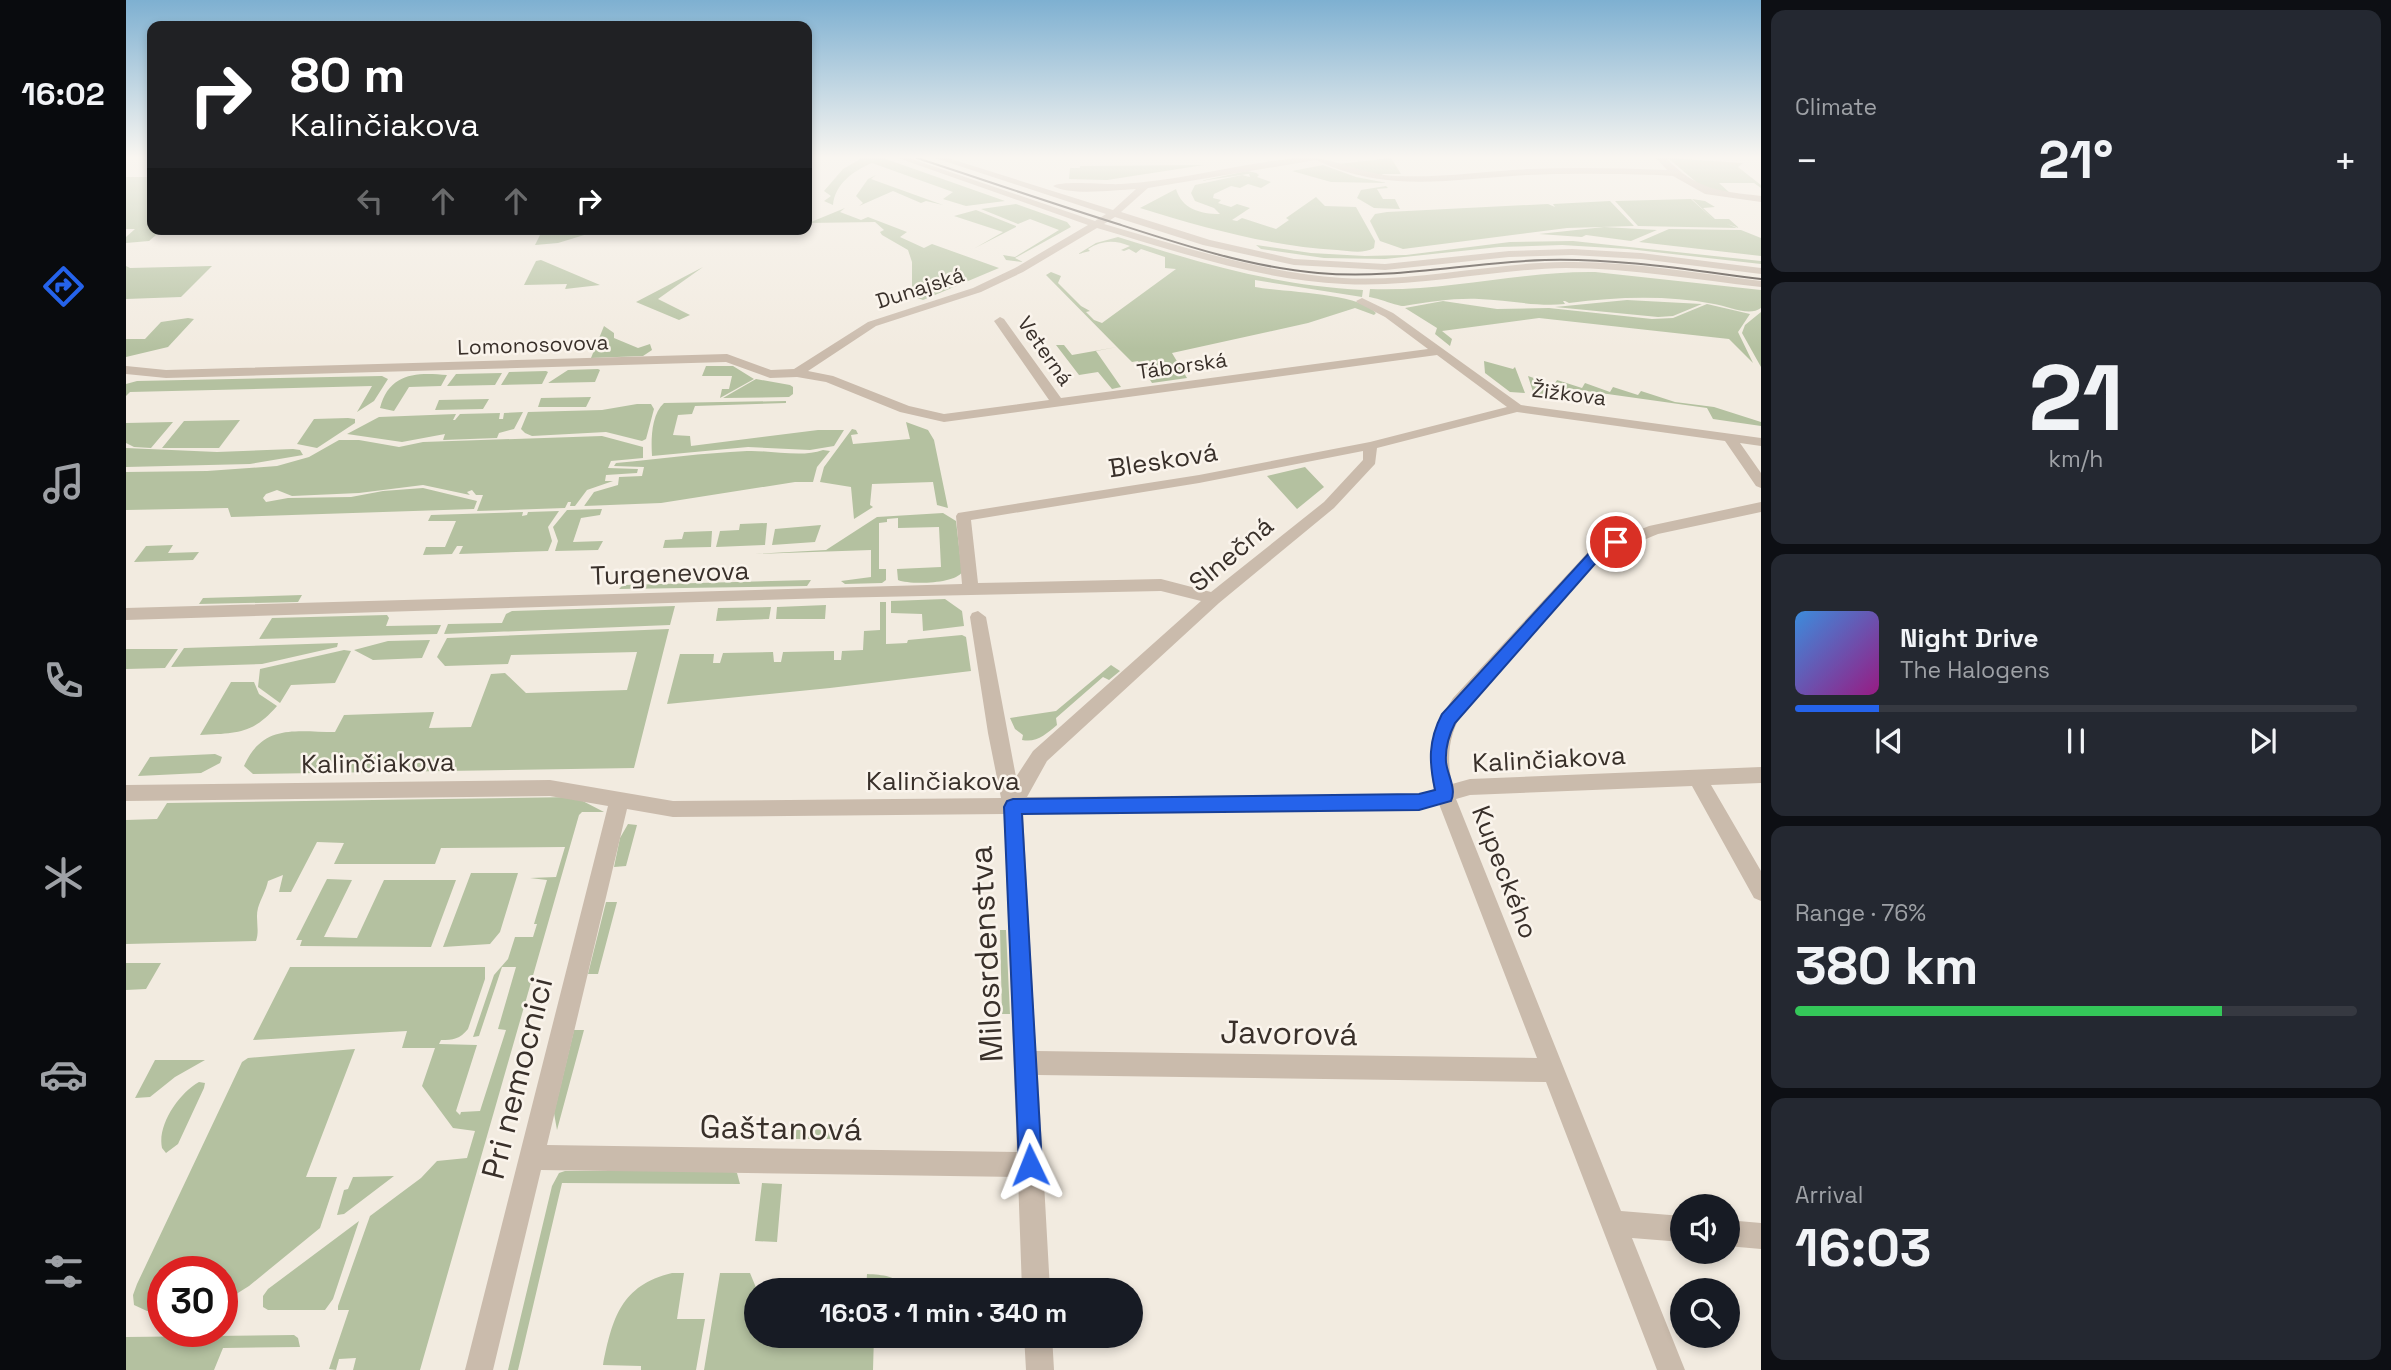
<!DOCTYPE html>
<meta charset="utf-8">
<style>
:root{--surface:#171b24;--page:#242831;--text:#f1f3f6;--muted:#9ea1a6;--line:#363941;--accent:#2563eb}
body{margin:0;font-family:"Space Grotesk",sans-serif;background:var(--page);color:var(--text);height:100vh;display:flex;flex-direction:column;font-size:26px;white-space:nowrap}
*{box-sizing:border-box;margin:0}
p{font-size:23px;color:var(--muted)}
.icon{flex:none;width:38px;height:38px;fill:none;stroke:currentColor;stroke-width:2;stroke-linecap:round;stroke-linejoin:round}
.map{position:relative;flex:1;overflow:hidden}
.drawer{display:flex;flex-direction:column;gap:10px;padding:10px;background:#0d0f14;width:630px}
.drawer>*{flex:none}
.top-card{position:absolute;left:21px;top:21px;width:665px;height:214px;border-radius:14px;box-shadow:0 4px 10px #0003;background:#202124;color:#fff;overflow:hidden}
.fabs{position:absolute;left:1544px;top:1194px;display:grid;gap:14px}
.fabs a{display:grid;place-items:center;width:70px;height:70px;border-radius:50%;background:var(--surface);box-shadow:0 4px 10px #0003;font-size:35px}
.speed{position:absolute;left:21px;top:1256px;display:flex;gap:14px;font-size:35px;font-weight:700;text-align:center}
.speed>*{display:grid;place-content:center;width:91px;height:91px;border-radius:50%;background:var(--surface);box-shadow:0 4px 10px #0003;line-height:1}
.speed .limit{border:10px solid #d22;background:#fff;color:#111}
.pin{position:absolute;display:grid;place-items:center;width:60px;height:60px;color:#fff;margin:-30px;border:4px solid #fff;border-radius:50%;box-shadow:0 2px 7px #0007}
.me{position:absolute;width:77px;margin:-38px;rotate:358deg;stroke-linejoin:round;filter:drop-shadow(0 0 5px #0008)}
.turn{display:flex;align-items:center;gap:24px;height:147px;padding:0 28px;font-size:32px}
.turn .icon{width:91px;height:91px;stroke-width:2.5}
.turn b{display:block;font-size:49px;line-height:60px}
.lanes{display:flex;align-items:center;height:66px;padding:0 28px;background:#0003;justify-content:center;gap:35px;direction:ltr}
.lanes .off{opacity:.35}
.big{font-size:52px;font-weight:700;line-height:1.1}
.drawer .widget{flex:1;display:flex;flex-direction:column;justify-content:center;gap:10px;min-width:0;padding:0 24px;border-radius:14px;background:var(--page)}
.drawer .dial{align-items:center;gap:0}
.dial b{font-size:91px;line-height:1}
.song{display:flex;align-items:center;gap:21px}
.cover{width:84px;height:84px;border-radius:10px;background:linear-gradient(135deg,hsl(210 70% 55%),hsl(310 70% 35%))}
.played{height:7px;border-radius:4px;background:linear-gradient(90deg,var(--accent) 15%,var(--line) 15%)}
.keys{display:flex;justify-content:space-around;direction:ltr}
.heat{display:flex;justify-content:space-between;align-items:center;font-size:38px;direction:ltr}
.charge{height:10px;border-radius:5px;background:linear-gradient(90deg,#34c759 76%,var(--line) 0)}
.trip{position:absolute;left:618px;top:1278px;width:399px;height:70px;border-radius:35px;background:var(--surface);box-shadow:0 4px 10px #0003;font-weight:700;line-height:70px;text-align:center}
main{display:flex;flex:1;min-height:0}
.dock{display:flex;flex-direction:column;width:126px;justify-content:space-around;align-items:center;background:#090b0e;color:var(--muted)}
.dock .icon{width:49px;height:49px}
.dock .current{color:var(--accent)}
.dock b{font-size:32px;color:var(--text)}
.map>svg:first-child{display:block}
.green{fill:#b4c1a0}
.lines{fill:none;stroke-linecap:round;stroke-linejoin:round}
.minor{fill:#cabbac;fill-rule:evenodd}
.tram{stroke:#39302a;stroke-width:2}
.route{fill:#2563eb;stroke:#184099;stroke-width:2}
.labels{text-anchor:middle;stroke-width:5;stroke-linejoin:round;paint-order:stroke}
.far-street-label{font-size:21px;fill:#39302a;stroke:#faf4ec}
.street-label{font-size:26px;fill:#39302a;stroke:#faf4ec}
.near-street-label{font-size:32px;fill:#39302a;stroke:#faf4ec}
</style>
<main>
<nav class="dock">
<b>16:02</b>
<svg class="icon current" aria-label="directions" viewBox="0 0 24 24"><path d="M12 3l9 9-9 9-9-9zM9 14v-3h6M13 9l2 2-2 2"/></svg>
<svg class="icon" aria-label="music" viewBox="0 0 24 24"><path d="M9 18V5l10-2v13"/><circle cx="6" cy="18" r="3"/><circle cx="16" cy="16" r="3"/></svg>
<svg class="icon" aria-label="phone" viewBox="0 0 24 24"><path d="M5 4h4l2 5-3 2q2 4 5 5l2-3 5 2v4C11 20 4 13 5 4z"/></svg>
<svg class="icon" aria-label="climate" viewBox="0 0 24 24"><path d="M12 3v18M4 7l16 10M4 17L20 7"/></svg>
<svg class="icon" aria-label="car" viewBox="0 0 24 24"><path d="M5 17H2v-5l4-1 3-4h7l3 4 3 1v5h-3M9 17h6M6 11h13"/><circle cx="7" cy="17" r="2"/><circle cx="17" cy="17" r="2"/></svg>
<svg class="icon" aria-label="filters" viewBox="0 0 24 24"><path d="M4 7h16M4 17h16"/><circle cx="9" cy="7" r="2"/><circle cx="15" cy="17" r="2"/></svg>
</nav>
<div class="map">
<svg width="1635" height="1370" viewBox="0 0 1635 1370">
<rect width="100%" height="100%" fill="#f2ebe0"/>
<path class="green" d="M736 158H757L879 201 840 206 817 199 827 192 746 163C727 171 709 184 707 205L698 201 705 196 698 191 717 169Z
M1265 158 1275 174H1256L1258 178 1212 164Z
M1542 158 1617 163 1612 167 1635 185V188L1628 183H1593L1604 193 1576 187Z
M1078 165 981 180 943 179 944 168H954V166Z
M1197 165 1230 177 1261 183 1205 182 1166 171Z
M1121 171 1136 174 1130 173 1133 175 1131 177 1145 182 1135 188 1122 184 1114 188 1105 186 1088 194 1087 198 1095 200 1092 203 1105 207 1111 204 1124 208 1106 220 1111 221 1116 218 1150 229 1163 220 1160 218 1190 197 1199 206 1230 207 1249 241 1248 248C1238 254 1223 251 1211 250 1143 246 1079 228 1014 208L1050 189C1056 209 1074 214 1094 214L1088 208 1069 201 1065 193 1069 185 1116 175 1124 177 1123 174 1129 173 1074 181Z
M750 175 745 179 817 205 800 201 795 203 767 191 733 206 737 203 730 196 742 179Z
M0 177H26V229H37L23 241 0 243V237L9 229H0Z
M1260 186 1262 188 1251 189 1257 199H1269L1274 209 1248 208 1231 198 1235 190Z
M1565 199 1588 220 1566 199 1579 201 1589 207 1577 208 1589 219H1603L1613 228 1601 224 1611 228 1512 226 1489 201Z
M1484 201 1508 226 1441 228 1277 249 1254 241 1244 221 1249 214 1261 212 1422 204 1429 207 1427 204Z
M890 204 941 222 945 227 889 258 897 262 880 260 877 255 889 257 933 230 904 219 892 224 855 209Z
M719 208 714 212 735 220 742 217 781 232 774 237 798 248 806 244 873 268 797 300 786 296V262L782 250 756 235 754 232 758 230 749 222 681 223V221L685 222Z
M850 210 890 226V227L849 248 877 232 828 216Z
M1478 227 1531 230 1505 241 1460 235 1456 237 1413 234Z
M417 229H464L468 232 432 243 409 245Z
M1543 229 1615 230 1635 238V256L1513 242Z
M992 237C1078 264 1147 285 1237 290L1236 297 1129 280V287C1156 292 1234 293 1250 313L1248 315 1229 308 1182 323 1046 353 1061 378 1026 383 1012 361 1006 362 991 347 970 351 995 387 986 389 972 372 953 375 930 345H938L946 355 991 347 920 275 925 272 935 276 932 283 955 306 964 311 960 312 968 320 976 323 1050 269 1039 268V257L1015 249 1010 253 1003 249 998 251 995 250 1004 246C989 240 976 240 962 249L964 251 952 254 970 243Z
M1447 241 1635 261V264L1502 249 1436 245 1373 247 1259 259 1198 258 1135 249 1130 245 1185 253 1239 256 1280 255 1384 242Z
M415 260 474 285 439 289 441 284 398 285 410 261Z
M0 266 4 268 86 266 55 297 0 299Z
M577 267 532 299 564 315 553 320 510 302Z
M1469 272 1635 290V308C1623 317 1602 306 1588 304 1540 295 1491 297 1443 303L1439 301H1437L1439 304C1411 307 1382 300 1353 299 1327 298 1304 302 1278 306 1274 307 1252 298 1243 297L1244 289C1319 292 1393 271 1469 272Z
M1501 300 1576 304 1547 316 1532 317 1429 307Z
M1317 301 1371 309 1423 308 1526 319 1547 318 1581 304 1624 314 1612 332 1627 363 1603 339 1413 318 1316 331 1326 339 1324 346 1309 334 1311 328 1279 308Z
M1635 312V367L1616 333 1619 325Z
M62 318 68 319 42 347 0 357V339H19L35 322Z
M478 326 488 333V338L512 348 524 344 526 350 517 356 465 358Z
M1358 361 1387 369 1389 367 1399 393 1384 392 1359 373Z
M580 366H607L628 379 594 398 596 389H603L606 376H576Z
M442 370 472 369 474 370 469 382 422 383Z
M383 372 420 371 422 372 416 384 375 385Z
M376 373 369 385 321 386 330 374Z
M321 375 315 386 283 387 268 411 254 408C263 373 290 372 321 375Z
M256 376 262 379 248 401 231 412 246 386 4 392 0 396V384L11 381Z
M1402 376 1428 385 1431 380 1456 388 1459 383 1484 392 1487 387 1512 395 1515 391 1549 402 1588 407 1635 422V426L1587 419 1581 408 1446 389 1448 400 1434 398 1433 396H1438L1436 391 1421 389 1422 394 1427 397 1408 395Z
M630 379 664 385 667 387V394L663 397 597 398Z
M465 397 460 407H412L415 398Z
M363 399 357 409 309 410 313 400Z
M660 401V403L569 406 566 414 552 415 547 435 564 436 565 446 692 430H718L708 446 684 450 622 447 526 456C525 440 525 415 538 403Z
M511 404H525L528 409 520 439 516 441 480 432 406 436 399 433 395 429 402 412 476 410Z
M397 412 388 429 373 433 371 438 317 440 319 434 276 442 221 434 253 417 330 414 327 420H329L334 414 374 413 373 419H377L378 413Z
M222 418 229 419V423L191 448 171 444 188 419Z
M114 420 93 448H36L58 421Z
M47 422 25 448 8 447 0 443V423Z
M780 422 802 430 808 440 822 508 811 505 807 482 746 484 744 505 747 507 728 519 725 487 694 482 698 467 726 429 730 430 732 434 725 435 727 444 784 439Z
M476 436 517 447V458L485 461 482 468 512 469 511 473 480 475 479 481H487L461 490 449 506H444L445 502H442L439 508 351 511 357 495H350L346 490 341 492 344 495 297 485 233 493 166 496 151 490 140 494 137 498 140 502 162 498 225 497 257 491 297 488 351 501 348 509 105 517 102 508 0 510V472L81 471 151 466 183 457 213 440H233L273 447 297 442Z
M0 448 91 452 167 449 174 450 177 455 124 464 0 467Z
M697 450 704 451 691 467 687 482H669L535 503 458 506 468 492 492 485 493 477 516 476 518 467 488 466 490 463C533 459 577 453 621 451 645 450 675 458 697 450Z
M1179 467 1198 487 1171 509 1141 476Z
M476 509 474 515 455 518 447 542 477 541 472 550 429 551 432 541 427 527 441 510Z
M433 511 422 527 426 541 422 551 333 554 337 546H331L326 554 297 555 300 547H319L330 521H302L305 515 397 512 396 516 401 515 402 512Z
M817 513 830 521 836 572C829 584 784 585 772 580L771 569 815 567 813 527 772 528V518L761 519V522L753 523V569H760V580L756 583 719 584 715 581 745 577V550L629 554 700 550 751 517Z
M641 523 639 545 590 547 594 531 613 530 614 524Z
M695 525 689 542 646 545 649 529Z
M586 531 585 547 537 548 539 540 556 539 558 532Z
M47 545 42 553 73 552 67 560 8 562 20 546Z
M685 580 681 586 493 589 497 585Z
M176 595 172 602 73 604 77 598Z
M819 599 836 611 838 626 797 631 796 614 765 613V601Z
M754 602H760V644L781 643 782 640 836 635 840 637 845 671 704 688 541 704 554 654H588L587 663H594L597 653 647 652 648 662H655L657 652 708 651V660H715L716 651 737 650 738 631 754 630Z
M700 605 699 619H650L651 607Z
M549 606 544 625 318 634 322 624 376 623 380 614 386 611Z
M645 607 643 619 590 621 592 608Z
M261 615 263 618 260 626 315 625 311 634 133 639 146 618Z
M543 629 508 768 127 774 118 766C137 723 170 732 209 732L218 715 308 712 303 728 345 727 365 674 379 673 400 693 501 690 511 652 385 655 382 664 319 666 311 657 321 638Z
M304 640 296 658 247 660 228 650 262 641Z
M212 643 211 647 136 664 45 667 58 648Z
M0 649H52L39 668 0 669Z
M218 650 225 651 209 683 165 685 154 703 132 687 134 669Z
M985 665 994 671 983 680 977 677 930 718 931 725C920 734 911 743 896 740L897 735 889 729 884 718 930 711Z
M105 682H128L133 694 151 706C126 735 110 733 74 735Z
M89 754 96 757 94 763 75 773 12 776 24 757Z
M449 797 478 812H456L453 815 294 1370H227L230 1358 213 1359 210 1370 203 1369 223 1310H212V1306L244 1216 295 1178 311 1161 341 1158 349 1131 327 1128 296 1086 309 1048H276L281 1031 127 1040 164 967H359V979L342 1029C334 1039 327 1040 315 1040L313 1044 351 1045 330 1111 334 1115 335 1112 354 1111 380 1030 372 1029 390 967H376L353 1036 347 1037 368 975 382 959 389 937H407L411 924H408L421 880 404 878 430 877 439 847 315 848 309 864H208L218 843 191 842 165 892H153L157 875 142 881C140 891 135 898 132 908 129 919 134 930 130 941L0 944V820L31 819 41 803Z
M502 824 511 825 500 866 488 867 494 838Z
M345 873H392L374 932 364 944 317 947Z
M201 879 226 880 198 937 231 938 258 880H330L305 947 174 946 176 940H170Z
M480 902H491L472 974H462Z
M874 930H880L884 1014H876Z
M0 963H35L20 989 0 990Z
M448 1030H458L431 1130 428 1113Z
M229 1049 180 1177H211L194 1228 123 1286 96 1303V1272H37V1311H21L8 1305 7 1295 11 1284 116 1062 122 1058Z
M29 1060H79L49 1077 24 1097 9 1098Z
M73 1082 79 1083 78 1088 52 1144 40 1153 36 1148C31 1125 53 1093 73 1082Z
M716 1129 714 1139H662L663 1130Z
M439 1171H605L611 1173 614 1184 436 1183 392 1370H382L426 1186 433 1173Z
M268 1176 218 1214 211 1215 218 1190 222 1189 227 1177Z
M636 1183 656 1184 651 1242 629 1241Z
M233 1221 207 1299 199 1310H142L137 1307V1296L142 1289Z
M546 1273H558L551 1319H579L570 1370H515V1366L477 1365C486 1319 495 1285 546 1273Z
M594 1273H624L631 1290 630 1335H748L747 1370H578Z
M741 1274C757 1275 770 1275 780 1290H740Z
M168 1335 172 1338 174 1347 97 1348 88 1370H0V1337Z"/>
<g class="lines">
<path class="minor" d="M772 158H783L969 221 980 214 809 158H822L987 210 1010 189C990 190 944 196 927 186 937 180 980 185 995 184 1055 181 1113 163 1173 158 1206 155 1235 175 1271 176 1315 178 1359 171 1403 169 1449 167 1495 168 1541 170L1530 158H1540C1570 190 1594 191 1635 196V202L1579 194 1547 176 1531 175C1488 174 1445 173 1402 175 1327 179 1260 194 1190 160L1022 188 995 212 1084 240 1168 259 1259 264 1383 251 1446 249 1515 253 1635 268V274L1515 259 1446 255 1383 257 1259 270 1168 265 1077 245 989 217 978 224C1057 247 1134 272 1216 278 1291 282 1364 263 1439 262 1504 261 1570 273 1635 281V287C1571 280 1505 268 1440 268 1366 269 1293 288 1218 284 1133 280 1053 252 971 228L897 272 855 292 750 326 682 371 707 376 783 406 818 414 923 400 868 321 874 317 878 319 935 398 1302 349 1259 317 1232 303 1230 301 1236 298 1267 313 1395 405 1635 438V446L1614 443 1635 473V488L1630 486 1599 441 1391 412 1251 448 1249 464 1208 508 1093 603 921 761 901 797 1293 794 1308 789C1301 754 1307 728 1327 698L1464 550 1523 526 1635 502V512L1532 534 1474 558 1339 708C1323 733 1320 755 1326 784L1344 779 1635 767V783L1585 785 1635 871V901L1628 898 1566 786 1344 795 1330 799 1495 1211 1556 1216V1242L1506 1238 1559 1370H1531L1420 1082 912 1075 924 1290H896L892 1177 415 1170 367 1370H339L482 806 424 796 0 801V785L424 780 547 801 875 798 862 733 844 617 846 613 852 611 860 617 890 777 907 751 1075 601 1035 591 703 598 0 620V608L836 584 830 516 832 513 1073 475 1244 442 1381 407 1311 355 818 422 774 412 700 382 671 377 644 378 600 362 40 378 0 374V366L40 370 601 354 645 370 668 369 742 322 847 288 889 268 962 225ZM1237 451V460L1198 502 1085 592 1035 579 852 583 845 520 1073 483ZM1313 804 1411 1058 910 1051 897 814 1293 810ZM501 809 547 817 878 814 891 1152 421 1145Z
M1601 1220 1635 1223V1249L1601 1246Z
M898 1335H926L928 1370H900Z"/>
<path class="tram" d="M791 158C858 180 925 203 992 224 1057 245 1124 267 1192 273 1269 280 1343 262 1419 260 1491 258 1564 270 1635 279"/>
</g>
<linearGradient id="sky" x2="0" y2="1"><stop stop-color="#7eb0d1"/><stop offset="0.45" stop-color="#f9f6f1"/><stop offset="1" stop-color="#f9f6f1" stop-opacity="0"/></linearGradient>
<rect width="1635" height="349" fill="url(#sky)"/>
<path class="route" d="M1490 537 1494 539V545L1474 558 1329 723C1323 735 1319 748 1320 762 1321 774 1331 789 1325 801L1293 810 896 814 916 1165 912 1173 904 1176 896 1173 893 1165 878 807 881 801 887 799 1293 794 1309 790C1303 762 1302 741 1316 714L1465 551Z"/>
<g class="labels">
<g class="far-street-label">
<text transform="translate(794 288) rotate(-18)" y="7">Dunajská</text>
<text transform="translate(407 345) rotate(-2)" y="7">Lomonosovova</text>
<text transform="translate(919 351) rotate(55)" y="7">Veterná</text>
<text transform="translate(1056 366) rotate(-8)" y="7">Táborská</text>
<text transform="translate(1443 394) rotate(7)" y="7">Žižkova</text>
</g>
<g class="street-label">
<text transform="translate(1037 460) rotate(-9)" y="9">Blesková</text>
<text transform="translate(1105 554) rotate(-40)" y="9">Slnečná</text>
<text transform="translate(544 573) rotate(-2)" y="9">Turgenevova</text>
<text transform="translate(1423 759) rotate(-3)" y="9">Kalinčiakova</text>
<text transform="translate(252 763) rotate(-1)" y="9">Kalinčiakova</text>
<text x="817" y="790">Kalinčiakova</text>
<text transform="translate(1379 872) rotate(69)" y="9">Kupeckého</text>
</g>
<g class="near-street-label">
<text transform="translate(860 954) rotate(-93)" y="11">Milosrdenstva</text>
<text transform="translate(1163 1033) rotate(1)" y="11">Javorová</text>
<text transform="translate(391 1078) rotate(-76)" y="11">Pri nemocnici</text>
<text transform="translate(655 1128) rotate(1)" y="11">Gaštanová</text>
</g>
</g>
</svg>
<div class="fabs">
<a><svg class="icon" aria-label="sound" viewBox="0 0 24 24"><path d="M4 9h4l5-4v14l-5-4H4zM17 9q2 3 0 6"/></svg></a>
<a><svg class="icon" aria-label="search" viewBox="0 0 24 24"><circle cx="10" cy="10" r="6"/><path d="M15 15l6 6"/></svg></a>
</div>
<div class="speed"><div class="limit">30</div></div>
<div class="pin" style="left:1490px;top:542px;background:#d93025"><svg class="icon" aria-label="arrive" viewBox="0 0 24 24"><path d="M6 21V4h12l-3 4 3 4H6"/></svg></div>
<svg class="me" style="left:904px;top:1165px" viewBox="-20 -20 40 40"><path d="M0-17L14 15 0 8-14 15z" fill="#2563eb" stroke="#fff" stroke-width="4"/></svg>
<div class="trip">16:03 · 1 min · 340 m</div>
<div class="top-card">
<div class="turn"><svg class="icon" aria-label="right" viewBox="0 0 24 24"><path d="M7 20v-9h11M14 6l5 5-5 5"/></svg><div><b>80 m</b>Kalinčiakova</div></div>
<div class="lanes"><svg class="icon off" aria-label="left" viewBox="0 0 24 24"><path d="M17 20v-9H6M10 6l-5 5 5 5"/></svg><svg class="icon off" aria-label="ahead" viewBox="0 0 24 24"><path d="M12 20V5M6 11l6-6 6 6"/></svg><svg class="icon off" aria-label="ahead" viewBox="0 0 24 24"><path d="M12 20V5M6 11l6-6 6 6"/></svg><svg class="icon" aria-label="right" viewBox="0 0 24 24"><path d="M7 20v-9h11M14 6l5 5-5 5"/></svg></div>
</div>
</div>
<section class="drawer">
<div class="widget"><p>Climate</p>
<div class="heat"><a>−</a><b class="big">21°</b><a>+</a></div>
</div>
<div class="widget dial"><b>21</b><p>km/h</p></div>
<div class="widget">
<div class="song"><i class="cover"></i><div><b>Night Drive</b><p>The Halogens</p></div></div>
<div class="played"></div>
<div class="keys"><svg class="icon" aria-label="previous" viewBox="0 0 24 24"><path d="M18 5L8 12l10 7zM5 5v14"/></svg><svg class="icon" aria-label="pause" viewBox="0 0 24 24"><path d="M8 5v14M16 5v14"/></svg><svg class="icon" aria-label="next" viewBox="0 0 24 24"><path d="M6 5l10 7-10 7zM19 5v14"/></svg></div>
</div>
<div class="widget"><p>Range · 76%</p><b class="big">380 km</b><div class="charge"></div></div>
<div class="widget"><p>Arrival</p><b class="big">16:03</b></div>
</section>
</main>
